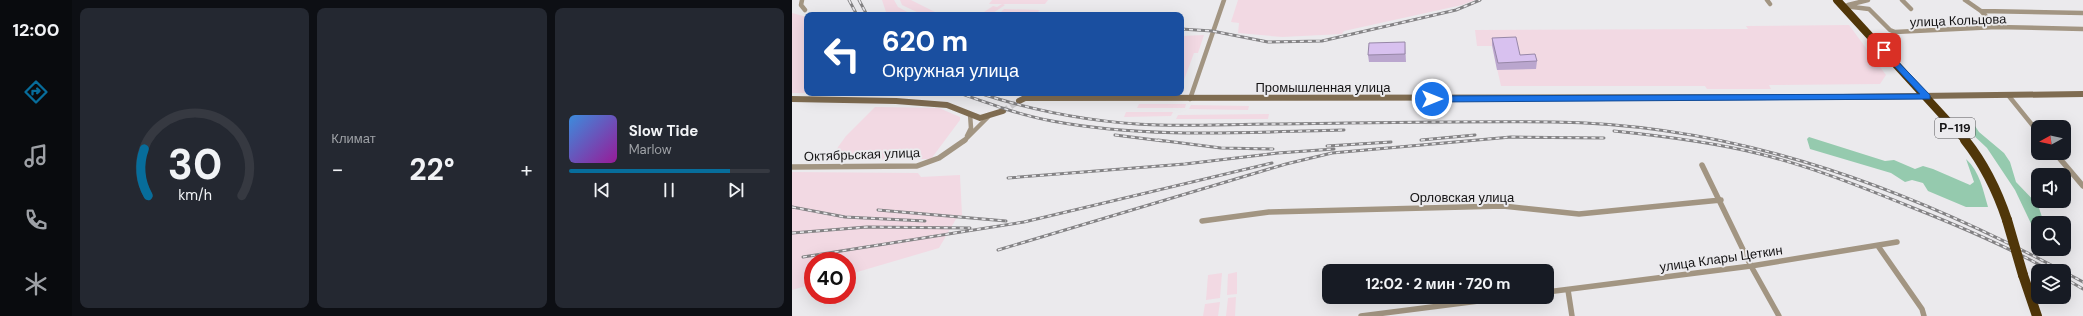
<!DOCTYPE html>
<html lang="ru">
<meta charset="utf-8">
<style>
:root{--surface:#171b24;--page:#242831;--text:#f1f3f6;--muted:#9ea1a6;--line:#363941;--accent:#076d9b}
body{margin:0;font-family:"DM Sans",sans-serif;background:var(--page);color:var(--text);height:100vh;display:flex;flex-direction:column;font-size:15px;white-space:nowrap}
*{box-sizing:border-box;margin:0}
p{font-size:13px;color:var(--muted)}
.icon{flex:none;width:22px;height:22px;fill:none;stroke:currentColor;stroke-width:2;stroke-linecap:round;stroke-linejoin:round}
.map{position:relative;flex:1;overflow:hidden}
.drawer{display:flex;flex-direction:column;gap:8px;padding:8px;background:#0d0f14;width:720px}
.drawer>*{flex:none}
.hud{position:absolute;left:12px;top:12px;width:380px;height:84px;border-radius:8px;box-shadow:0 4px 16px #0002;background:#1a4fa0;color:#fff;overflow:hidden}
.needle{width:26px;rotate:262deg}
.buttons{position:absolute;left:1239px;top:120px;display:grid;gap:8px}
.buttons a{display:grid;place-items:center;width:40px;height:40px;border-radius:8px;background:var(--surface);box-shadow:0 4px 16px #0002;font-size:20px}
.speed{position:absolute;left:12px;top:252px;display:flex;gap:8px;font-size:20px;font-weight:700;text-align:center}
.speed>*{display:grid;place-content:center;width:52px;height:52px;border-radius:50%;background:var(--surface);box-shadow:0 4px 16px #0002;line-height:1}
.speed .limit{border:6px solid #d22;background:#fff;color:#111}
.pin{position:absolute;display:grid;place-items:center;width:34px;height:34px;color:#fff;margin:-17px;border-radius:8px;box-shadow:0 2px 6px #0006}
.me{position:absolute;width:44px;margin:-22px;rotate:90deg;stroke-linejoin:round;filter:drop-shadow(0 0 3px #0008)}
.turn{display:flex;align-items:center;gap:14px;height:84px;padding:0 12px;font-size:18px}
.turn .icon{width:52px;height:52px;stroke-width:2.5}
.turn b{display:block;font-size:28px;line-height:34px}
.big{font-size:30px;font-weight:700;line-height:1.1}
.drawer .card{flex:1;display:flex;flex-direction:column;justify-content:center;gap:6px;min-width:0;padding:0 14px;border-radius:8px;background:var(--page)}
.drawer .dial{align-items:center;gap:0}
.dial svg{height:104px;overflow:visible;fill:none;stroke:var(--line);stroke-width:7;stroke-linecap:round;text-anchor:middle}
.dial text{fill:var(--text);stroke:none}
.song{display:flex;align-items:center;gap:12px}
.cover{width:48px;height:48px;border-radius:6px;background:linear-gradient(135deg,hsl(210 70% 55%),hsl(300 70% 35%))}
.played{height:4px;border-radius:2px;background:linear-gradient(90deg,var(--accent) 80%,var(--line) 80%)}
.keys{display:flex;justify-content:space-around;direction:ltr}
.heat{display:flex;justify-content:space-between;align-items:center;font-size:22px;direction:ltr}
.drawer .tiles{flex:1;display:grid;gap:8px;grid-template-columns:repeat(3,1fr)}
.trip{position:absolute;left:530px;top:264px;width:232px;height:40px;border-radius:8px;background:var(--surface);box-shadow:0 4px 16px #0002;font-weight:700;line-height:40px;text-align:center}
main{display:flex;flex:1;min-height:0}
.tab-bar{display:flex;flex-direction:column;width:72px;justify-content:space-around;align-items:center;background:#090b0e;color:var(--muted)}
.tab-bar .icon{width:28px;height:28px}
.tab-bar .selected{color:var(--accent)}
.tab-bar b{font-size:18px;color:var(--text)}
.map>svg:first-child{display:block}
.industrial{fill:#f2d9e3}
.forest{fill:#95caae}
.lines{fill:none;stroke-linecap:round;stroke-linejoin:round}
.secondary-tunnel{stroke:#cbcacd;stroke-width:6;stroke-dasharray:6 3;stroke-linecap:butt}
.street-far1{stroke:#a29582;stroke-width:4.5}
.street{stroke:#a29582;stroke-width:5.5}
.secondary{stroke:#7f6c51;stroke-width:6}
.highway-far1{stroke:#503609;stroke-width:8}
.highway{stroke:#503609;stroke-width:10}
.rail-casing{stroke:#838284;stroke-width:3}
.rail{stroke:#ebeaed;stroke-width:1.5;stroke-dasharray:4;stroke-linecap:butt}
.highway-bridge{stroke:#503609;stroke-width:10}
.wall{fill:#baa6ce}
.building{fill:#d8c1ef;stroke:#9787a7}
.route{fill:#1a73e8;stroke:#114b97}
.labels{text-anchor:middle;stroke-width:4;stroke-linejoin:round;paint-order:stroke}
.shield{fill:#ebeaed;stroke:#555456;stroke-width:1}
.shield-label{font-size:12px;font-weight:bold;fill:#151415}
.street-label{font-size:13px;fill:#151415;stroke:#ebeaed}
</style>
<main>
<nav class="tab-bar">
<b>12:00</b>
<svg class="icon selected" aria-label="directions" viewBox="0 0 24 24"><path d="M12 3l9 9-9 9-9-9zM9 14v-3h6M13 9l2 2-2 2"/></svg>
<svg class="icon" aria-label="music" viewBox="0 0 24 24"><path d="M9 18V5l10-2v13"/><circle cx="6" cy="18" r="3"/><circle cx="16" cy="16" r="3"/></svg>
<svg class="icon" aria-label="phone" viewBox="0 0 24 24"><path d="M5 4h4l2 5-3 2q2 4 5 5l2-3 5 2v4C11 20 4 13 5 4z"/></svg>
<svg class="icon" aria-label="climate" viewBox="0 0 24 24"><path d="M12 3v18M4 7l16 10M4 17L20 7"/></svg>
</nav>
<section class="drawer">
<div class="tiles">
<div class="card dial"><svg viewBox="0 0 100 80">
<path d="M14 69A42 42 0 1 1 86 69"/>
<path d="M14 69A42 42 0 0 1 11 33" stroke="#076d9b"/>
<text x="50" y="56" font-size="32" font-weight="700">30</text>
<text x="50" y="72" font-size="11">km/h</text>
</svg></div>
<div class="card"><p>Климат</p>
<div class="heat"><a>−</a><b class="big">22°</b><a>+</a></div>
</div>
<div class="card">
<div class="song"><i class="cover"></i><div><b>Slow Tide</b><p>Marlow</p></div></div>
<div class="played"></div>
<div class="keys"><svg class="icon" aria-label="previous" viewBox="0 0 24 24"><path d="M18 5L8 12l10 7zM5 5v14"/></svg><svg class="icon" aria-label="pause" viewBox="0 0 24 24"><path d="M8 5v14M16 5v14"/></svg><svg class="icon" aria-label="next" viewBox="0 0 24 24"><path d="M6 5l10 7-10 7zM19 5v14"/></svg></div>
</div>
</div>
</section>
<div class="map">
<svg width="1291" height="316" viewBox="0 0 1291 316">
<rect width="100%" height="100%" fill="#ebeaed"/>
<path class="industrial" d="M90 0H102L106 7 121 15H102L94 12Z
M108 0H119L147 14 131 15 110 5Z
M200 0H256L253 4H211L213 5 198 15 189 14 201 6 205 7 210 4H197Z
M446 0H683L670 5 552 31 550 34 490 37 446 33 447 23 439 22Z
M212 9 248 10 244 14H207Z
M0 13 15 17V93H0Z
M1057 25 1094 75 1088 84 977 85 979 89H915L913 86H709L700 46H685L683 30 938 29H956L954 26Z
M412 35 406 53H402L389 88V36Z
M347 104H394L393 108H345Z
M399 105 457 106 456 110 397 109Z
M83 107 147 108 168 117V120L139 159 41 160 46 147 54 136Z
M334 112H381L379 116 332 117Z
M477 114 476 119H384L386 115Z
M0 172 126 173 129 177 168 175 170 215 164 219 147 248 55 275V261H21V284L0 290Z
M445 272V294L435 295 436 274Z
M430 273 428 298 414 300 416 275Z
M444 297 443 316H434L436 298Z
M428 302 426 316H411L413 304Z"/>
<path class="forest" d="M1171 121 1181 123 1187 132 1212 153 1218 162 1224 182 1246 205 1252 223H1246V247L1244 234 1223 190 1195 148 1178 132V128L1171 123Z
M1017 137 1093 161 1102 160 1123 169 1131 166 1141 169 1178 185 1182 182 1174 159C1188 172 1191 190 1196 207H1174L1136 191 1131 183 1120 180 1113 182 1099 173 1018 149 1015 139Z"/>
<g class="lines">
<path class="secondary-tunnel" d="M211 111 227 101"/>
<path class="street-far1" d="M10 0 9 5 13 10
M975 0 978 4
M1110 0 1119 9
M1173 0 1189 11 1204 27
M1056 5 1076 0
M1052 6 1077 9 1098 30 1103 32 1204 27 1291 29
M1189 11 1291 13
M1216 95 1246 132
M398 99 432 0
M175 136 179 128 178 114
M172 141 196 117"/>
<path class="street" d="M1263 153 1291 186
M910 165 959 266 987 316
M0 167 125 166 147 158 173 140
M410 221 477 212 711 206 787 214 929 200
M1086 246 1130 309 1132 316
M776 290 780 316
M755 292 959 266 1105 242
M569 316 718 297"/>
<path class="secondary" d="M0 99 104 101 155 105 188 118 211 111
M227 101 233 98 1050 97 1291 94"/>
<path class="highway-far1" d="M1045 0 1174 141"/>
<path class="highway" d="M1173 140C1193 165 1205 190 1215 220
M1231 275 1245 316"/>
<defs>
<path id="rail" d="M57 0 65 15
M67 0 75 15
M389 29 420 31 476 42 530 41 664 10 688 0
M167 93C198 104 228 115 260 121 356 139 455 132 552 130
M187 93C245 112 305 123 366 125 406 126 446 124 486 124 578 123 669 121 761 122 951 124 1126 192 1291 282
M822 131C871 136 920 142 968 154 1020 167 1070 187 1119 207 1167 226 1214 246 1259 271
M323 135 371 141
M366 140 429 148 481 149
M629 140 683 135
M535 146 599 142
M216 178 393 164 486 153 542 149
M0 207 53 217 133 221
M86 210 214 221
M0 233 75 227 178 228
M206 250 494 164 540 153 719 137 812 138
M11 257 232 222 480 163
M1272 278 1291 289"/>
</defs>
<use href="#rail" class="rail-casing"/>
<use href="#rail" class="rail"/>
<path class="highway-bridge" d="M1215 220 1231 275"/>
</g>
<path class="wall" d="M700 38 728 55 745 61 744 69 705 70 700 45Z
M613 42 614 62H577L576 55Z"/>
<path class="building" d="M724 37 728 55 743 54 745 61 706 63 700 38Z
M613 42V54L576 55 577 43Z"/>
<path class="route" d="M1089 49H1094L1138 95V99L640 102 636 99 640 96 1128 94 1089 52Z"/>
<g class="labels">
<rect class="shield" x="1143" y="118" width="40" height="20" rx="3"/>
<g class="shield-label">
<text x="1163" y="132">Р-119</text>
</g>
<g class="street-label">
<text transform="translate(1166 20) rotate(-2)" y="5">улица Кольцова</text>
<text x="531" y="92">Промышленная улица</text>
<text transform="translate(70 154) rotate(-2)" y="5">Октябрьская улица</text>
<text x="670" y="202">Орловская улица</text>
<text transform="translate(929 258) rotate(-8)" y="5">улица Клары Цеткин</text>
</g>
</g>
</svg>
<div class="buttons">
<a><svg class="needle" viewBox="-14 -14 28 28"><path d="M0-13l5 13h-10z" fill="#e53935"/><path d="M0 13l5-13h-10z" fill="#9ea1a6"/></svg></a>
<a><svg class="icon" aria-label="sound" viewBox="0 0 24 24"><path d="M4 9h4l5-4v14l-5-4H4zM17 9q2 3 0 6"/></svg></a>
<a><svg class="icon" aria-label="search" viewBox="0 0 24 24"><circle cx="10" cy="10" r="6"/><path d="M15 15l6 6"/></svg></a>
<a><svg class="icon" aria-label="layers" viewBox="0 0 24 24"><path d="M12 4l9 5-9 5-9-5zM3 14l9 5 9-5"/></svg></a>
</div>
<div class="speed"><div class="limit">40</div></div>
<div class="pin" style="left:1092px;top:50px;background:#d93025"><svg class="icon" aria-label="arrive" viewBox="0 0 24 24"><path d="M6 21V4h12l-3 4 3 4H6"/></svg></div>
<svg class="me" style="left:640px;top:99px" viewBox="-20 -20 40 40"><circle r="17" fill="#1a73e8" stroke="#fff" stroke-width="3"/><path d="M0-11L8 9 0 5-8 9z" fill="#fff"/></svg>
<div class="trip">12:02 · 2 мин · 720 m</div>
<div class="hud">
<div class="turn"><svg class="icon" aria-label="left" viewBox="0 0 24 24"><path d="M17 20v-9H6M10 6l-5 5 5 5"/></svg><div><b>620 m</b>Окружная улица</div></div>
</div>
</div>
</main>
